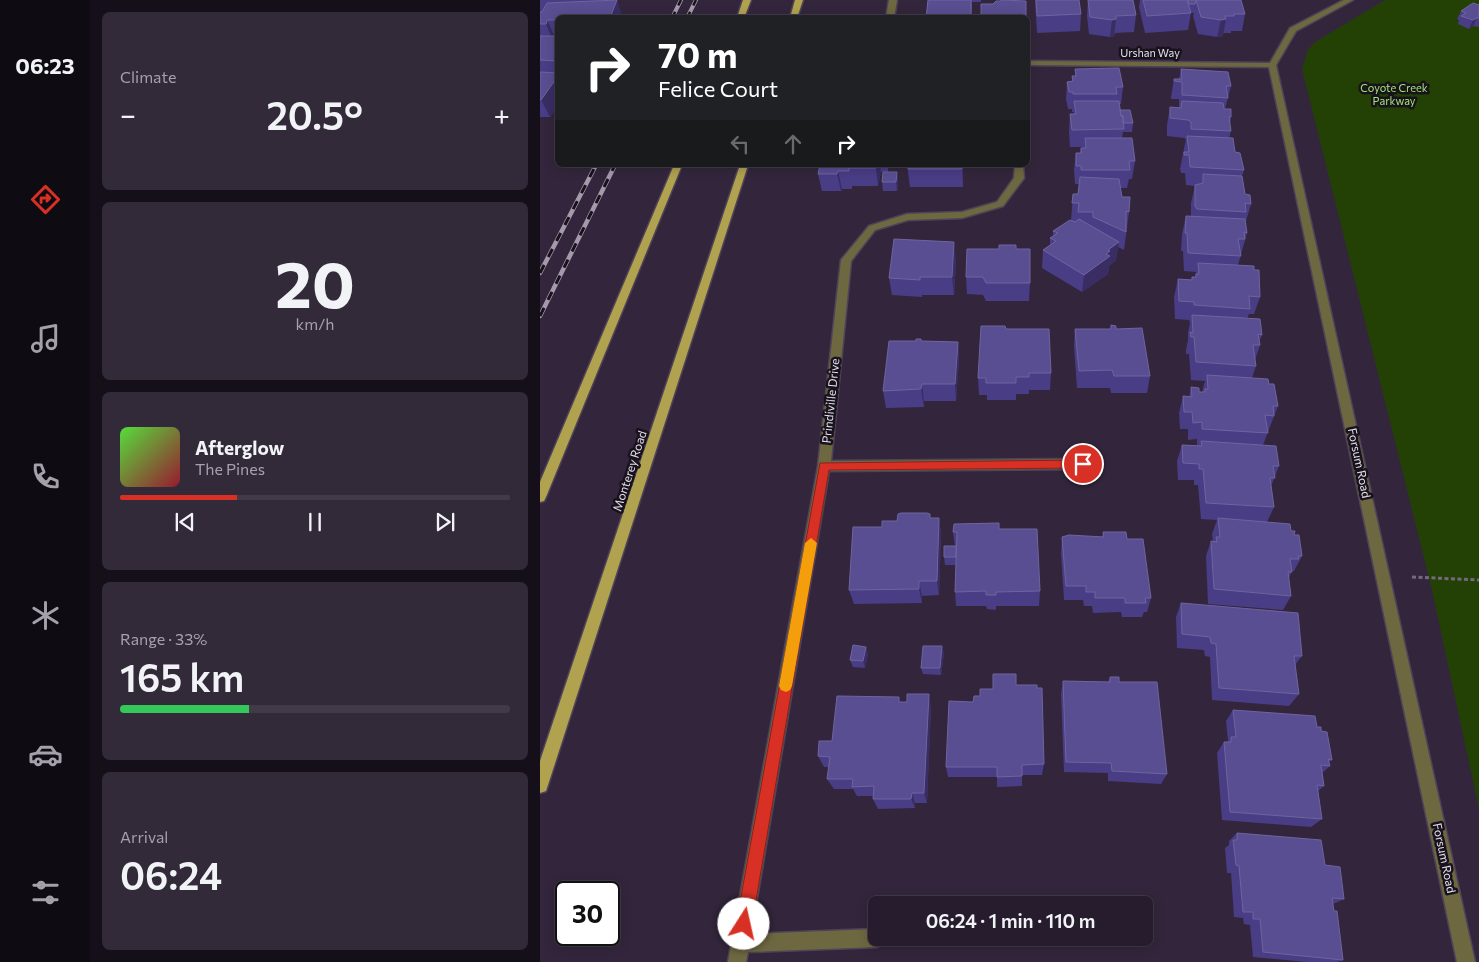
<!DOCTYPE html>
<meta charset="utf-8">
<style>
:root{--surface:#261c2d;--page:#322939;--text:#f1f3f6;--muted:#a4a1aa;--line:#423a49;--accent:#d93025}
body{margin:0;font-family:Commissioner,sans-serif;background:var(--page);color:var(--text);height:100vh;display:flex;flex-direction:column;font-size:19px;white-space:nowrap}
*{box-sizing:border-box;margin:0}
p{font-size:16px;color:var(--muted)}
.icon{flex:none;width:28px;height:28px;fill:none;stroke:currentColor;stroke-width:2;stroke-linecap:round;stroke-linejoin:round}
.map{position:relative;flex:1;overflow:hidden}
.panel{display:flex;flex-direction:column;gap:12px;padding:12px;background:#150f19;width:450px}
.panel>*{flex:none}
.top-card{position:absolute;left:15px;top:15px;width:475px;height:152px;border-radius:8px;box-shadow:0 2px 12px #0003,0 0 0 1px var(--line);background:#202124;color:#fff;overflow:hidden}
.speed{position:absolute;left:15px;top:881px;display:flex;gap:10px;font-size:25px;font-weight:700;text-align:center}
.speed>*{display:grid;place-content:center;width:65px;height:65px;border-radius:50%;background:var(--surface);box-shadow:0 2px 12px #0003,0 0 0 1px var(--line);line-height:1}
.speed .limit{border:2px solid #111;border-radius:8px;background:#fff;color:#111}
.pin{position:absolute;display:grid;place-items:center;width:42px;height:42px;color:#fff;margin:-21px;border:2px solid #fff;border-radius:50%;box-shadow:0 1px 5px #0007}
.me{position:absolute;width:55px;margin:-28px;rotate:10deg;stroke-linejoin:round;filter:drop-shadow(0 0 4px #0008)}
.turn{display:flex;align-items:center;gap:18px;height:105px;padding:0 20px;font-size:22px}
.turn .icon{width:65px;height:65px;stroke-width:2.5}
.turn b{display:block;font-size:35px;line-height:42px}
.lanes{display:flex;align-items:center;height:48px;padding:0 20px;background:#0003;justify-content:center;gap:25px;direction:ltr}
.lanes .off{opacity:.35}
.big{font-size:38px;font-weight:600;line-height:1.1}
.panel .tile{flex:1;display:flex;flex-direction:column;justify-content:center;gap:8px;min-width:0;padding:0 18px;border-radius:8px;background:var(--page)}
.panel .dial{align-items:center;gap:0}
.dial b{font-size:65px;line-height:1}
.song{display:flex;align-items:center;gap:15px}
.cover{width:60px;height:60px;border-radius:8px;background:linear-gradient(135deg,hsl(110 70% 55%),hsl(350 70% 35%))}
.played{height:5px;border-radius:2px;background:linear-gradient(90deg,var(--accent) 30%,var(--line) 30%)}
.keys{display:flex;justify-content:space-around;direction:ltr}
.heat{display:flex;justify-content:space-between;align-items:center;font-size:28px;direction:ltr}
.charge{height:8px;border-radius:4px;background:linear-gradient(90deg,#34c759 33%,var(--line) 0)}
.trip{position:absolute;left:328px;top:896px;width:285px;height:50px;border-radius:8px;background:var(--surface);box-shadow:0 2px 12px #0003,0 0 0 1px var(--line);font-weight:600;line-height:50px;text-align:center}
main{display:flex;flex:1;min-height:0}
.tabs{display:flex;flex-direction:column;width:90px;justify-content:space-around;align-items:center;background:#0f0b12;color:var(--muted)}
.tabs .icon{width:35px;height:35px}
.tabs .selected{color:var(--accent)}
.tabs b{font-size:22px;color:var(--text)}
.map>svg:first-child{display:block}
.green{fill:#234105}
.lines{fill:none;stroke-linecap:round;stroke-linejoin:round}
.minor-casing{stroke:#4f4358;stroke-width:3}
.major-casing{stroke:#4f4358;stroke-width:3}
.path{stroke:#756a7d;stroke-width:3;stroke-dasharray:4 2.5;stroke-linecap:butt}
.minor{fill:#6e6841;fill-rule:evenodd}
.major{fill:#b0a24e;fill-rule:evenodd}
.rail-far1-casing{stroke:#a49aab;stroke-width:4}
.rail-casing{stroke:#a49aab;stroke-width:4.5}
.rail-far1{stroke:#17121c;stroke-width:2.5;stroke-dasharray:7;stroke-linecap:butt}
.rail{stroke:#17121c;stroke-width:3;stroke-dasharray:9;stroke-linecap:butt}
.wall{fill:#493d86}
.shaded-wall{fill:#392d64}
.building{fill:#594e91;stroke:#6f649f}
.route{fill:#d93025;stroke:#8d1f18}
.slow{fill:#f59e0b}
.labels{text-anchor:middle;stroke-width:5;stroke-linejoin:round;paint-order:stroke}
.far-street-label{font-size:11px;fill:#e4dceb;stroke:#17121c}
.far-park-label{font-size:11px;fill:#a4e477;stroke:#17121c}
.street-label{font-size:12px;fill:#e4dceb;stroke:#17121c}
</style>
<main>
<nav class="tabs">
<b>06:23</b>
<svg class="icon selected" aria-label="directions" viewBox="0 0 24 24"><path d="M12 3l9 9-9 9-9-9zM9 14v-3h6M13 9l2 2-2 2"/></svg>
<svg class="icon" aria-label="music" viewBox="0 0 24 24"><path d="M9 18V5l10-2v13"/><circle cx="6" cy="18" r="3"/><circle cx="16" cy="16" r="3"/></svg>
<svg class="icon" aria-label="phone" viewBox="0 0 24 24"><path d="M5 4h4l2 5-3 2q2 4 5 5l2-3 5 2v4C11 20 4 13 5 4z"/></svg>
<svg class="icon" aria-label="climate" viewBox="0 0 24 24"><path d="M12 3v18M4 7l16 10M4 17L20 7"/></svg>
<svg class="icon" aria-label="car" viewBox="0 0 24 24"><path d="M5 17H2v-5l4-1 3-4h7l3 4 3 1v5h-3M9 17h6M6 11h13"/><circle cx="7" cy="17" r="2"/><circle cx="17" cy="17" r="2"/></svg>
<svg class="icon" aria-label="filters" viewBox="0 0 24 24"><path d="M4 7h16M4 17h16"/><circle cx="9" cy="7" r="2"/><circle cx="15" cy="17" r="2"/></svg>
</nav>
<section class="panel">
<div class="tile"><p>Climate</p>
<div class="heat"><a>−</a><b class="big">20.5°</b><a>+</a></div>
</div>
<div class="tile dial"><b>20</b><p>km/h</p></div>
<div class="tile">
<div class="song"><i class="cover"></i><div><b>Afterglow</b><p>The Pines</p></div></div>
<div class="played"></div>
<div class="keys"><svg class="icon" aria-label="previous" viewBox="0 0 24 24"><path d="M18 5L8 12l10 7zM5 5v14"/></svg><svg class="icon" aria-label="pause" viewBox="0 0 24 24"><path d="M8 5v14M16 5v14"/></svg><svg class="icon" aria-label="next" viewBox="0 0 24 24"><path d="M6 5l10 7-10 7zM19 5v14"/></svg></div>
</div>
<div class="tile"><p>Range · 33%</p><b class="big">165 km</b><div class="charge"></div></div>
<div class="tile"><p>Arrival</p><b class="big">06:24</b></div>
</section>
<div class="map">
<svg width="939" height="962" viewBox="0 0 939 962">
<rect width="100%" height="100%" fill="#33263c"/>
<path class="green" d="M845 0H939V809L892 590 762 69 768 50 775 42Z"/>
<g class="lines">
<defs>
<path id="minor" d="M349 0H357L354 18H346Z
M804 0H813L756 31 736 65 935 962H917L729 67 488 65V61L730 63 750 28Z
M475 165H483L484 178 463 206 422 218 368 220 335 230 311 261 291 461 543 459 547 461 549 464 547 467 543 469 289 471 211 934 336 929V938H346L343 944 337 947 208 952 206 962H188L278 466 301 260 329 226 367 214 422 212 457 202 474 178Z"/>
<path id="major" d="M203 0H211L204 18H197Z
M255 0H263L257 18H250Z
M134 165H142L6 497 4 501 0 502V482Z
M200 165H208L8 785 6 791 0 793V761Z"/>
</defs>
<use href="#minor" class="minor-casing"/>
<use href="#major" class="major-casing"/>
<path class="path" d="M872 577 939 580"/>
<use href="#minor" class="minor"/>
<use href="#major" class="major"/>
<defs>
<path id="rail-far1" d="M132 18 141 0
M147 18 156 0"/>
<path id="rail" d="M0 273 56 165
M0 316 75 165"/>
</defs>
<use href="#rail-far1" class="rail-far1-casing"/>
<use href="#rail" class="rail-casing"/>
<use href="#rail-far1" class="rail-far1"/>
<use href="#rail" class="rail"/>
</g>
<path class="wall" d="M0 0H59L58 1 84 17 18 18V106L10 117H0Z
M388 0H441V2H432V18H386Z
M495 0H539L541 14 540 31 497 33Z
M548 0 596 15 594 32 575 33 574 36 570 37 549 34 547 16Z
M600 0H701L705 14 702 31H691V33H683V36L677 37 658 34 653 16 654 13H651L648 30 605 33 599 7Z
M939 5V27L933 26 929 29 918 24 919 20 917 19 921 11Z
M535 69 583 87 581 104H579L580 110 593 123 592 132H583L582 138 595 161 592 179H589L587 188H580L582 197 589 212 584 250 578 247 576 260 569 266 568 274 542 292 502 268 503 250 510 245V238L513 237V231L531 221 533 194H538L539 184H535L534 170 536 153H540L541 148 544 147H530L529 132 530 114H533L534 112H532V109H528L526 99 527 82 532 81V76H535Z
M641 69 691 86 685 109 691 117 690 124 691 131 689 138 704 170 702 176 705 194 711 204 706 221H705L707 233 698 265 720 297 714 314H709L707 319 722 335 719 342 720 345 715 360 716 366 712 378 729 384 738 406 723 445 739 466 731 486 734 507 727 522 751 531 754 535 762 556 754 571H752L749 578 751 596 743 610 668 604 666 556 671 541H673L672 534 677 520 661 519 658 485H654V480H638L637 461 642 445H657V439L648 440V429H640L639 413 643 396 649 397 651 387 659 392H662L665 381 651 380 649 354H646V350L648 340V333L650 323 649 320 635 319 634 297 638 279 651 280 652 277H655L656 272 644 271 643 251H641L642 234 646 216H651V203L655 186 646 185 645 173H641L640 169 646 139 644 138 627 136V125L630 107 639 108V99H631V97L634 79H639Z
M280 165H348V172H341L338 186H312V189H302L301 191H282L278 174Z
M367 165H423V187H370Z
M357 172 358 181 357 191H343L342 182Z
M476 249 490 283 489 301H446L443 295 427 294 426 277Z
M416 260 414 295H382V297L352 295 349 278Z
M571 325 576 329 610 376 607 393H571L570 388H537L534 346 535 329H570Z
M466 329 511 373 510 390H489V394H476V400H447V395H439L438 378Z
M382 341 418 342 419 359 416 401H384V407L346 408 343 391Z
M399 518 401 534 399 595 382 596V603L314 604 309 590 342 527 357 521Z
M459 529 500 591 499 606H456V610L447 609 446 606H416L415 592 416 565H405L404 557 415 546 413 532Z
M563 532 587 539 611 598 607 612H604L602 617H582L581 612 553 613 552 606H544L543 600H524L521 553 522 537H562Z
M641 603 762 656 755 665 759 694 749 706 672 700 670 657 665 656 664 650 637 648 636 617Z
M402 646 404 653 401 675 383 674 381 668Z
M326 647 328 654 325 668 313 667 310 660Z
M570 677 579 682 627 774 621 784 568 781V773L524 772 521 694 523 681 568 682Z
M476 685 504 764 502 775H482V786L457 787V777H408L406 767 433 702 440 696 453 689Z
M361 702 391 706 387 803H375V808L338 809 333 799V796H317L313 789H294L287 779 289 767H284L278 756Z
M693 710 777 727 781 731 792 760 789 762 790 766 782 773 784 786 778 791 782 819 771 827 682 820 677 753 684 742H687L688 741 686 721Z
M697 833 785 865 804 899 793 904 803 960 797 962H767L713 957 710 925 704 924 703 918 694 917 691 873H687L685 848 689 845V841Z"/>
<path class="shaded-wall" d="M77 0 83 18H70Z
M937 18 933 26 929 29 933 20Z
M576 19 574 36 570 37 572 20Z
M686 19 683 36 677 37 681 20Z
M7 20 15 37 13 41 6 24Z
M18 76V106L10 117 1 100Z
M336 165H340L341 172 338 186 336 168Z
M422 165H423V187Z
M298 171 302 189 301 191 297 174Z
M357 172 358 181 357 191 356 182Z
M414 242 416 260 414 295 412 277Z
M579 242 576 260 569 266 568 274 542 292 544 275 568 250Z
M418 342 419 359 416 401 415 384Z
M382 384 384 401V407L381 389Z
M399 518 401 534 399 595 397 581Z
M379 581 382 596V603L379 589Z
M402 646 404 653 401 675 400 668Z
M326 647 328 654 325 668 323 661Z
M389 694 391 706 387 803 384 793Z
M372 793 375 803V808L371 799Z"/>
<path class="building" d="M77 0 70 18H18V20H7L6 24H0V12H2L7 3Z
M388 0H431V17L419 18H386Z
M461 0 486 1V18H441V4H453L456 1H461Z
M496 0H539L541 14 497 16Z
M548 0H593L596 15 576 16V19L572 20 550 17Z
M603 0H647L651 13 607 16Z
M648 0H656L655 4H649Z
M656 0H701L705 14H694V16H685L686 19 681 20 661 17Z
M933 3 939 5V18H937L933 20 921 16 926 13 921 11Z
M0 36H18V61L0 60Z
M579 68 583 87H576L577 94H533V92H529L527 82 533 81 532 76H536L535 69Z
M641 69 688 72 691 86H686L688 98 642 95V82L634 81V79H642Z
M0 72 18 73V76L1 100H0Z
M534 101H579L581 116H583L584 129 532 130 530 114H536Z
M642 101 683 103 684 109H691V117H689L691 131 651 129V122L648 120 630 118V107L641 108Z
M580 110H590L593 123H583V116H581Z
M647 136 693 138 695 152 700 153 704 170 650 167 649 155H644V152H649Z
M545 138H592L595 161H589L590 170H541V166H536V153H541V148H546Z
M280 165H336V168H309V171H298L297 174H278Z
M368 165H422V169H368Z
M343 172H357L356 182H342Z
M663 174 702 176 705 194 710 195 711 204 705 203 706 212 657 209 655 206V185L663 183Z
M540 177 579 179 582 197H590L589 212 586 211V232L553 217V212H538L539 203H532L533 194H538Z
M646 216 705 219 707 233 704 232 705 239H698L701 256 648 253 647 233H645Z
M539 219 579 242 568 250 570 251 566 254 570 256 544 275 503 250 516 241 510 238 518 233 513 231 530 220 535 222Z
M354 239 414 242 412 277H380V280L349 278Z
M459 245H476V249H490V283H446L443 277H426L427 249H459Z
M658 263 714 266V270H719L720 297 709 296 710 309 654 305V302L639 301 638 279 652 280V277H656V274H659Z
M652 315 720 319 722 335 718 334 720 345H713L716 366 656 362 654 337H651L650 332 653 333Z
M571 325 576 326V329L602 328 610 376H574L572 370 539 371 535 329H571Z
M441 326H465L466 329H509L511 373H489V377H476V383H446V378H438Z
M376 339H381V341L418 342 415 384H382L381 389 343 391 349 341H376Z
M667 375 728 379 729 384H734L738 406H733L734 416 725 415 728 433 662 429V422L653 423 652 412H644L643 396 652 397 651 387 659 388V392H665V389H668Z
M661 441 736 446 739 466H733L735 478H730L734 507 666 503 663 469H659V464L643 463 642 445 662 446Z
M361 513H387L390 514V518H399L397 581H379V589L309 590 313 527H342V521H357L358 514Z
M678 518 750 524 751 531H755L754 535H759L762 556H758L759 559H750L752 572H748L751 596 674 589 671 541 677 542 676 537H680Z
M459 523V529H497L500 591 456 592V595H446V591L415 592 417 532H413L414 524Z
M563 532H586L587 539H603L611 598H605L606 603H585V598H555V592H546V586H526L522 537 529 535 564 537Z
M404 546H416V557H404Z
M641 603 758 613 762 656H754L759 694 679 688 676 644 671 643 670 637 642 634Z
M313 645 326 647 323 661 310 660Z
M383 646H402L400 668H381Z
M453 674H476V685H497V688H502L504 764 482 765V776L457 777V767H406L409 701 433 702 434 696H440V689H453Z
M570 677H579V682H617L627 774 572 771 571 763 526 762 523 681 570 682Z
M367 694H389L384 793H372L371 799H333L334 786 312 787 313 779H287L290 757 278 756 279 741H292L297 696 359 697V702H367Z
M693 710 775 716 777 727H781V731L787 732 792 760 788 759 790 766 781 765 784 786 777 785 782 819 690 812 684 742H691V737H696Z
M697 833 781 840 785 865 800 867 804 899 792 898 794 911H797L803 960 723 952 720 919H713V912H703L699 866 696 865 693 840H697Z"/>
<path class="route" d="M543 460 549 464 543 468 289 470 212 924 209 930 204 932 198 930 196 924 280 463Z"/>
<path class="slow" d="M271 538 277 543 252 686 250 690 246 692 241 690 239 686 265 543Z"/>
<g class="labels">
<g class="far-street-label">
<text x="610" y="57">Urshan Way</text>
</g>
<g class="far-park-label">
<text x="854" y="92">Coyote Creek<tspan x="854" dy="13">Parkway</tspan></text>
</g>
<g class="street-label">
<text transform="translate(291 401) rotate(-84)" y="4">Prindiville Drive</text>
<text transform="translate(819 463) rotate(78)" y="4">Forsum Road</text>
<text transform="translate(90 471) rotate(-72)" y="4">Monterey Road</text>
<text transform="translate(904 858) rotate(78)" y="4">Forsum Road</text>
</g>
</g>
</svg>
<div class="speed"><div class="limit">30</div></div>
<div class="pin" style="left:543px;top:464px;background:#d93025"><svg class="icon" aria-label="arrive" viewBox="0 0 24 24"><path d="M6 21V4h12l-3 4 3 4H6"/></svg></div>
<svg class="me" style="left:204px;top:924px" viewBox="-20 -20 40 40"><circle r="19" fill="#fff"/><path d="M0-13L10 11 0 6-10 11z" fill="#d93025"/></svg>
<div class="trip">06:24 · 1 min · 110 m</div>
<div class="top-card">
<div class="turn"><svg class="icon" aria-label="right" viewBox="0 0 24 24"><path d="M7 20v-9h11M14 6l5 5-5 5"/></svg><div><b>70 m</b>Felice Court</div></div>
<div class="lanes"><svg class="icon off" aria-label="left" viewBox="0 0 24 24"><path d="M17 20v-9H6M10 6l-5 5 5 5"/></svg><svg class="icon off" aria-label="ahead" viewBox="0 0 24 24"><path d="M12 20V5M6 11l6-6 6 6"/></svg><svg class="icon" aria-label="right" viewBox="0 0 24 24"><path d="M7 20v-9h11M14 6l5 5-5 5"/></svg></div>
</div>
</div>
</main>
